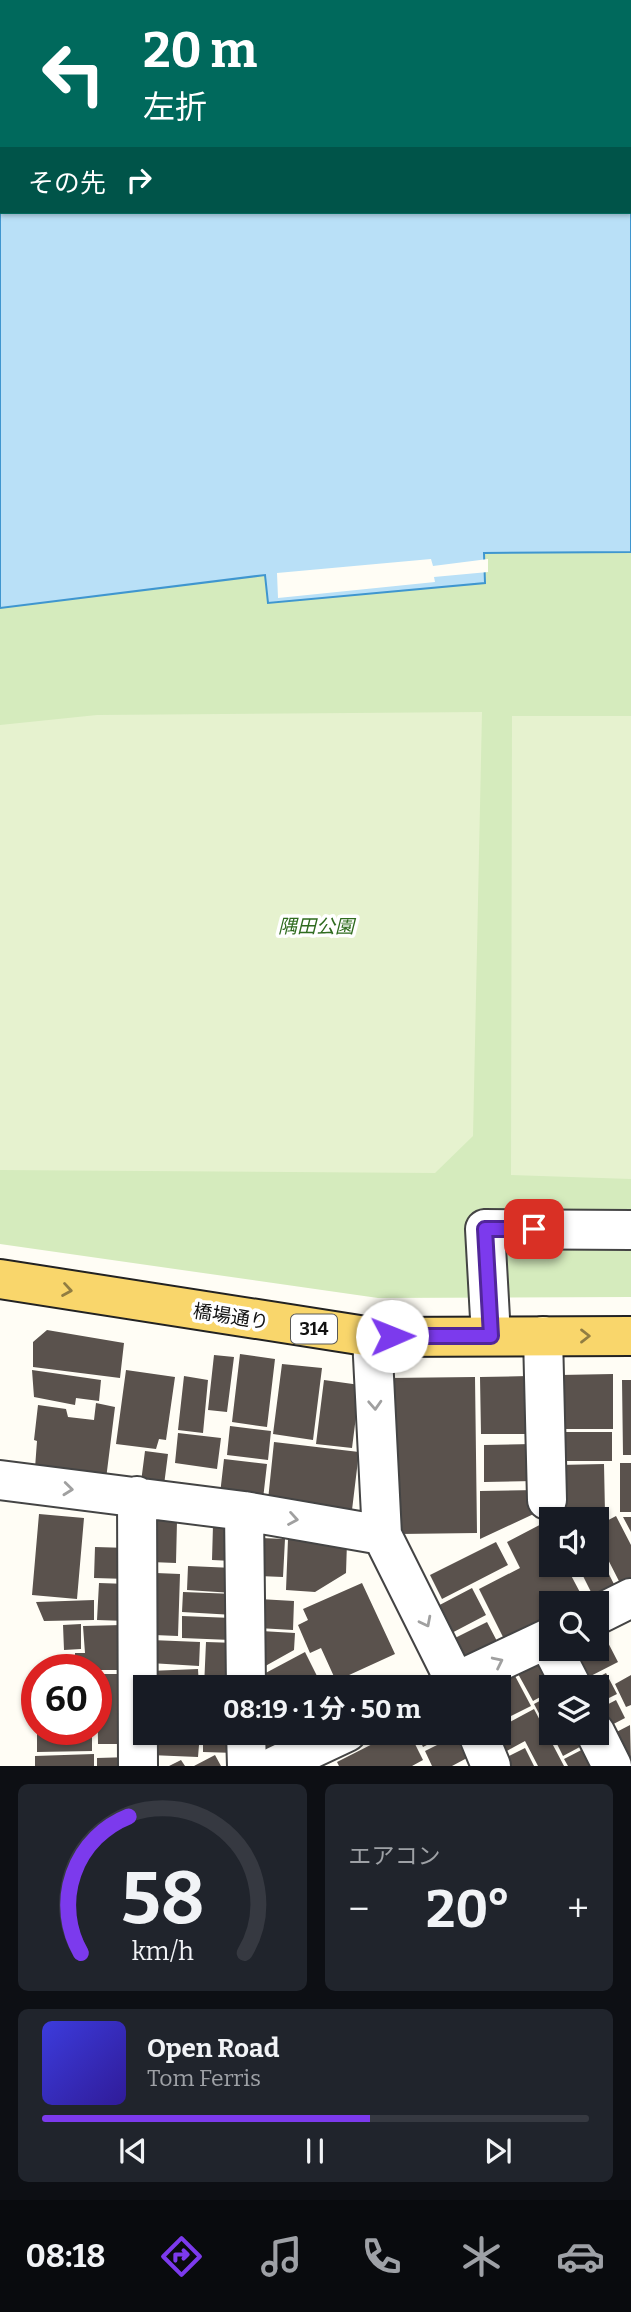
<!DOCTYPE html>
<html lang="ja">
<meta charset="utf-8">
<style>
:root{--surface:#171b24;--page:#20242c;--text:#f1f3f6;--muted:#9ea1a6;--line:#363941;--accent:#7c3aed}
body{margin:0;font-family:Bitter,"Noto Sans JP",serif;background:var(--page);color:var(--text);height:100vh;display:flex;flex-direction:column;font-size:26px;white-space:nowrap}
*{box-sizing:border-box;margin:0}
p{font-size:23px;color:var(--muted)}
.icon{flex:none;width:38px;height:38px;fill:none;stroke:currentColor;stroke-width:2;stroke-linecap:round;stroke-linejoin:round}
.map{position:relative;height:1766px;overflow:hidden}
.panel{display:flex;flex-direction:column;gap:18px;padding:18px;background:#0d0f14;flex:1}
.panel>*{flex:none}
.banner{position:absolute;left:0px;top:0px;width:632px;height:214px;box-shadow:0 2px 5px #0004;background:#00695c;color:#fff;overflow:hidden}
.controls{position:absolute;left:539px;top:1507px;display:grid;gap:14px}
.controls a{display:grid;place-items:center;width:70px;height:70px;border-radius:0px;background:var(--surface);box-shadow:0 2px 5px #0004;font-size:35px}
.speed{position:absolute;left:21px;top:1654px;display:flex;gap:14px;font-size:35px;font-weight:700;text-align:center}
.speed>*{display:grid;place-content:center;width:91px;height:91px;border-radius:50%;background:var(--surface);box-shadow:0 2px 5px #0004;line-height:1}
.speed .limit{border:10px solid #d22;background:#fff;color:#111}
.pin{position:absolute;display:grid;place-items:center;width:60px;height:60px;color:#fff;margin:-30px;border-radius:14px;box-shadow:0 4px 10px #0006}
.me{position:absolute;width:77px;margin:-38px;rotate:89deg;stroke-linejoin:round;filter:drop-shadow(0 0 5px #0008)}
.turn{display:flex;align-items:center;gap:24px;height:147px;padding:0 28px;font-size:32px}
.turn .icon{width:91px;height:91px;stroke-width:2.5}
.turn b{display:block;font-size:49px;line-height:60px}
.then{display:flex;align-items:center;height:66px;padding:0 28px;background:#0003;gap:14px;font-size:26px}
.big{font-size:52px;font-weight:700;line-height:1.1}
.panel .tile{flex:1;display:flex;flex-direction:column;justify-content:center;gap:10px;min-width:0;padding:0 24px;border-radius:10px;background:var(--page)}
.panel .dial{align-items:center;gap:0}
.dial svg{height:182px;overflow:visible;fill:none;stroke:var(--line);stroke-width:7;stroke-linecap:round;text-anchor:middle}
.dial text{fill:var(--text);stroke:none}
.song{display:flex;align-items:center;gap:21px}
.cover{width:84px;height:84px;border-radius:10px;background:linear-gradient(135deg,hsl(240 70% 55%),hsl(250 70% 35%))}
.played{height:7px;border-radius:4px;background:linear-gradient(90deg,var(--accent) 60%,var(--line) 60%)}
.keys{display:flex;justify-content:space-around;direction:ltr}
.heat{display:flex;justify-content:space-between;align-items:center;font-size:38px;direction:ltr}
.panel .tiles{flex:1;display:grid;gap:18px;grid-template-columns:1fr 1fr}
.tile:last-child{grid-column:span 2}
.trip{position:absolute;left:133px;top:1675px;width:378px;height:70px;border-radius:0px;background:var(--surface);box-shadow:0 2px 5px #0004;font-weight:700;line-height:70px;text-align:center}
.menu{display:flex;height:112px;justify-content:space-around;align-items:center;background:#090b0e;color:var(--muted)}
.menu .icon{width:49px;height:49px}
.menu .on{color:var(--accent)}
.menu b{font-size:32px;color:var(--text)}
.map>svg:first-child{display:block}
.green{fill:#d5ebbd}
.pitch{fill:#e6f2cf}
.water{fill:#b9e0f7;stroke:#3f96cf;stroke-width:2;fill-rule:evenodd}
.pier{fill:#fffdf5}
.building{fill:#5a524d}
.lines{fill:none;stroke-linecap:round;stroke-linejoin:round}
.minor-casing{stroke:#444;stroke-width:42}
.major-casing{stroke:#222;stroke-width:42}
.minor{stroke:#fff;stroke-width:38}
.major{stroke:#f9d66b;stroke-width:38}
.oneway{stroke:#917d42}
.oneway2{stroke:#a0a0a0}
.route-casing{stroke:#51269a;stroke-width:18}
.route{stroke:#7c3aed;stroke-width:12}
.labels{text-anchor:middle;stroke-width:7;stroke-linejoin:round;paint-order:stroke}
.shield{fill:#fff;stroke:#585858;stroke-width:2}
.shield-label{font-size:18px;font-weight:bold;fill:#111}
.park-label{font-size:19px;font-style:italic;fill:#2f6b1f;stroke:#fff}
.street-label{font-size:19px;fill:#111;stroke:#fff}
</style>
<div class="map">
<svg width="631" height="1766" viewBox="0 0 631 1766">
<rect width="100%" height="100%" fill="#fffdf5"/>
<path class="green" d="M631 552V1297L378 1298 0 1244V608L266 575 269 603 484 583V553Z"/>
<path class="pitch" d="M482 712 473 1136 435 1173 0 1170V725L97 715Z
M512 716H631V1179L511 1175Z"/>
<path class="water" d="M0 0H631V552L484 553 485 583 268 603 265 575 0 608ZM2 2H630V212H2Z"/>
<path class="pier" d="M431 559 433 566 488 559V572L434 577 435 582 278 598 277 573Z"/>
<path class="building" d="M47 1330 124 1343 120 1378 33 1367V1342Z
M240 1354 275 1359 267 1427 232 1422Z
M214 1355 234 1357 227 1412 208 1410Z
M282 1364 322 1368 313 1440 273 1434Z
M32 1370 101 1380 99 1401 76 1398 75 1405 34 1397Z
M126 1370 175 1377 166 1440 159 1439 156 1449 116 1444Z
M613 1374V1429H560V1375Z
M184 1376 208 1380 203 1433 178 1430Z
M529 1376 531 1434H481L480 1377Z
M475 1377 477 1533 400 1534 388 1378Z
M324 1380 360 1385 352 1448 316 1444Z
M622 1380H631V1455H623Z
M96 1403 115 1407 106 1479 35 1468 37 1441 34 1440 38 1405 66 1409 68 1417 94 1420Z
M230 1426 271 1431 268 1460 227 1455Z
M558 1432H612V1461H558Z
M178 1433 221 1438 217 1469 175 1463Z
M274 1442 359 1452 352 1510 268 1500Z
M533 1444 534 1481 484 1482V1445Z
M145 1451 168 1454 164 1485 141 1482Z
M224 1459 267 1464 263 1499 220 1494Z
M620 1463H631V1512H620Z
M604 1464 605 1513 559 1514 558 1465Z
M537 1490 538 1512 480 1539V1491Z
M39 1514 84 1518 77 1599 32 1595Z
M616 1516 631 1545V1580L621 1585 597 1538V1526Z
M623 1517H631V1532Z
M551 1519V1564H565L583 1598 574 1603H551V1615L504 1639 479 1589 520 1568 507 1542Z
M152 1520 177 1521 176 1563 151 1562Z
M213 1525 234 1527 233 1561 212 1560Z
M261 1538 285 1539 283 1577 259 1576Z
M288 1539 347 1542 346 1573 315 1592 286 1590Z
M496 1542 508 1565 442 1599 430 1575Z
M95 1547 129 1548 128 1579 94 1578Z
M597 1551 616 1588 595 1600 577 1564H597Z
M188 1566 234 1568 233 1593 187 1590Z
M156 1573 180 1574 178 1636 154 1635Z
M99 1583 128 1584 127 1621 97 1620Z
M362 1583 395 1654 336 1681 321 1648 310 1653 298 1625 308 1620 303 1609Z
M472 1588 486 1615 446 1636 432 1609Z
M183 1592 235 1594 234 1615 182 1612Z
M259 1599 294 1601 293 1630 258 1628Z
M94 1600V1620L44 1621 36 1602Z
M182 1616 232 1618 231 1640 182 1638Z
M487 1622 499 1645 462 1664 449 1641Z
M81 1624V1649L64 1650 63 1625Z
M122 1625 123 1670H75V1653H85L83 1626Z
M261 1631 295 1633 294 1650 260 1669Z
M602 1631 618 1662 577 1683 569 1648H597V1634Z
M151 1640 200 1642 199 1666 150 1663Z
M206 1642 237 1643 235 1687H204Z
M305 1652 321 1684 314 1687H266L260 1676Z
M547 1656 551 1691 533 1701 517 1672Z
M198 1669 199 1687H150L149 1671Z
M606 1673 617 1694 597 1704V1687H579Z
M97 1674H126L127 1744H98Z
M514 1674 531 1706 509 1717 499 1697V1687L493 1685Z
M631 1675V1705L626 1707 615 1684Z
M551 1695V1736L534 1704Z
M616 1700 625 1718 600 1731 597 1726V1710Z
M534 1709 564 1766H538L525 1741 503 1753 492 1732H499V1728Z
M630 1725 631 1760 619 1766 605 1738Z
M37 1729H92V1751L37 1752Z
M151 1732 200 1733 198 1757 150 1755Z
M203 1732H237L236 1753 203 1752Z
M264 1732H299L302 1739 263 1760Z
M396 1732H409L423 1760 412 1766H339L337 1762Z
M416 1732H452L423 1747Z
M559 1732H587L591 1741 563 1756 553 1736Z
M455 1736 467 1758 452 1766H432L425 1751Z
M593 1744 605 1766H568L564 1759Z
M525 1748 534 1766H504L501 1760Z
M94 1754V1766H35V1756Z
M215 1755 221 1766H194Z
M131 1757V1766H97V1758Z
M181 1760 185 1766H169Z"/>
<g class="lines">
<defs>
<path id="minor" d="M491 1336 485 1229 631 1230
M543 1336 547 1500
M372 1337 382 1535 458 1687
M0 1480 244 1511 382 1535
M137 1496 138 1766
M244 1511 246 1687
M597 1615 631 1598
M552 1648 572 1687
M445 1687 551 1637
M246 1732 247 1766
M477 1732 491 1766
M595 1732 612 1766
M275 1766 347 1732"/>
<path id="major" d="M0 1279 372 1337 631 1336"/>
</defs>
<use href="#minor" class="minor-casing"/>
<use href="#major" class="major-casing"/>
<use href="#minor" class="minor"/>
<use href="#major" class="major"/>
</g>
<defs><path id="oneway-chevron" d="M-2-3.5L2.5 0L-2 3.5" fill="none" stroke-width="1.6" stroke-linecap="round" stroke-linejoin="round" transform="scale(1.75)"/></defs>
<g class="oneway">
<use href="#oneway-chevron" transform="translate(67 1290) rotate(9)"/>
<use href="#oneway-chevron" transform="translate(585 1336)"/>
</g>
<g class="oneway2">
<use href="#oneway-chevron" transform="translate(375 1405) rotate(87)"/>
<use href="#oneway-chevron" transform="translate(68 1489) rotate(6)"/>
<use href="#oneway-chevron" transform="translate(293 1519) rotate(10)"/>
<use href="#oneway-chevron" transform="translate(426 1622) rotate(63)"/>
<use href="#oneway-chevron" transform="translate(498 1662) rotate(-26)"/>
</g>
<g class="lines">
<defs>
<path id="route" d="M392 1336H491L485 1229H534"/>
</defs>
<use href="#route" class="route-casing"/>
<use href="#route" class="route"/>
</g>
<g class="labels">
<rect class="shield" x="291" y="1314.5" width="46" height="29" rx="5"/>
<g class="shield-label">
<text x="314" y="1335">314</text>
</g>
<g class="park-label">
<text x="316" y="933">隅田公園</text>
</g>
<g class="street-label">
<text transform="translate(231 1316) rotate(9)" y="7">橋場通り</text>
</g>
</g>
</svg>
<div class="controls">
<a><svg class="icon" aria-label="sound" viewBox="0 0 24 24"><path d="M4 9h4l5-4v14l-5-4H4zM17 9q2 3 0 6"/></svg></a>
<a><svg class="icon" aria-label="search" viewBox="0 0 24 24"><circle cx="10" cy="10" r="6"/><path d="M15 15l6 6"/></svg></a>
<a><svg class="icon" aria-label="layers" viewBox="0 0 24 24"><path d="M12 4l9 5-9 5-9-5zM3 14l9 5 9-5"/></svg></a>
</div>
<div class="speed"><div class="limit">60</div></div>
<div class="pin" style="left:534px;top:1229px;background:#d93025"><svg class="icon" aria-label="arrive" viewBox="0 0 24 24"><path d="M6 21V4h12l-3 4 3 4H6"/></svg></div>
<svg class="me" style="left:392px;top:1336px" viewBox="-20 -20 40 40"><circle r="19" fill="#fff"/><path d="M0-13L10 11 0 6-10 11z" fill="#7c3aed"/></svg>
<div class="trip">08:19 · 1 分 · 50 m</div>
<div class="banner">
<div class="turn"><svg class="icon" aria-label="left" viewBox="0 0 24 24"><path d="M17 20v-9H6M10 6l-5 5 5 5"/></svg><div><b>20 m</b>左折</div></div>
<div class="then">その先<svg class="icon" aria-label="right" viewBox="0 0 24 24"><path d="M7 20v-9h11M14 6l5 5-5 5"/></svg></div>
</div>
</div>
<section class="panel">
<div class="tiles">
<div class="tile dial"><svg viewBox="0 0 100 80">
<path d="M14 69A42 42 0 1 1 86 69"/>
<path d="M14 69A42 42 0 0 1 35 9" stroke="#7c3aed"/>
<text x="50" y="56" font-size="32" font-weight="700">58</text>
<text x="50" y="72" font-size="11">km/h</text>
</svg></div>
<div class="tile"><p>エアコン</p>
<div class="heat"><a>−</a><b class="big">20°</b><a>+</a></div>
</div>
<div class="tile">
<div class="song"><i class="cover"></i><div><b>Open Road</b><p>Tom Ferris</p></div></div>
<div class="played"></div>
<div class="keys"><svg class="icon" aria-label="previous" viewBox="0 0 24 24"><path d="M18 5L8 12l10 7zM5 5v14"/></svg><svg class="icon" aria-label="pause" viewBox="0 0 24 24"><path d="M8 5v14M16 5v14"/></svg><svg class="icon" aria-label="next" viewBox="0 0 24 24"><path d="M6 5l10 7-10 7zM19 5v14"/></svg></div>
</div>
</div>
</section>
<nav class="menu">
<b>08:18</b>
<svg class="icon on" aria-label="directions" viewBox="0 0 24 24"><path d="M12 3l9 9-9 9-9-9zM9 14v-3h6M13 9l2 2-2 2"/></svg>
<svg class="icon" aria-label="music" viewBox="0 0 24 24"><path d="M9 18V5l10-2v13"/><circle cx="6" cy="18" r="3"/><circle cx="16" cy="16" r="3"/></svg>
<svg class="icon" aria-label="phone" viewBox="0 0 24 24"><path d="M5 4h4l2 5-3 2q2 4 5 5l2-3 5 2v4C11 20 4 13 5 4z"/></svg>
<svg class="icon" aria-label="climate" viewBox="0 0 24 24"><path d="M12 3v18M4 7l16 10M4 17L20 7"/></svg>
<svg class="icon" aria-label="car" viewBox="0 0 24 24"><path d="M5 17H2v-5l4-1 3-4h7l3 4 3 1v5h-3M9 17h6M6 11h13"/><circle cx="7" cy="17" r="2"/><circle cx="17" cy="17" r="2"/></svg>
</nav>
